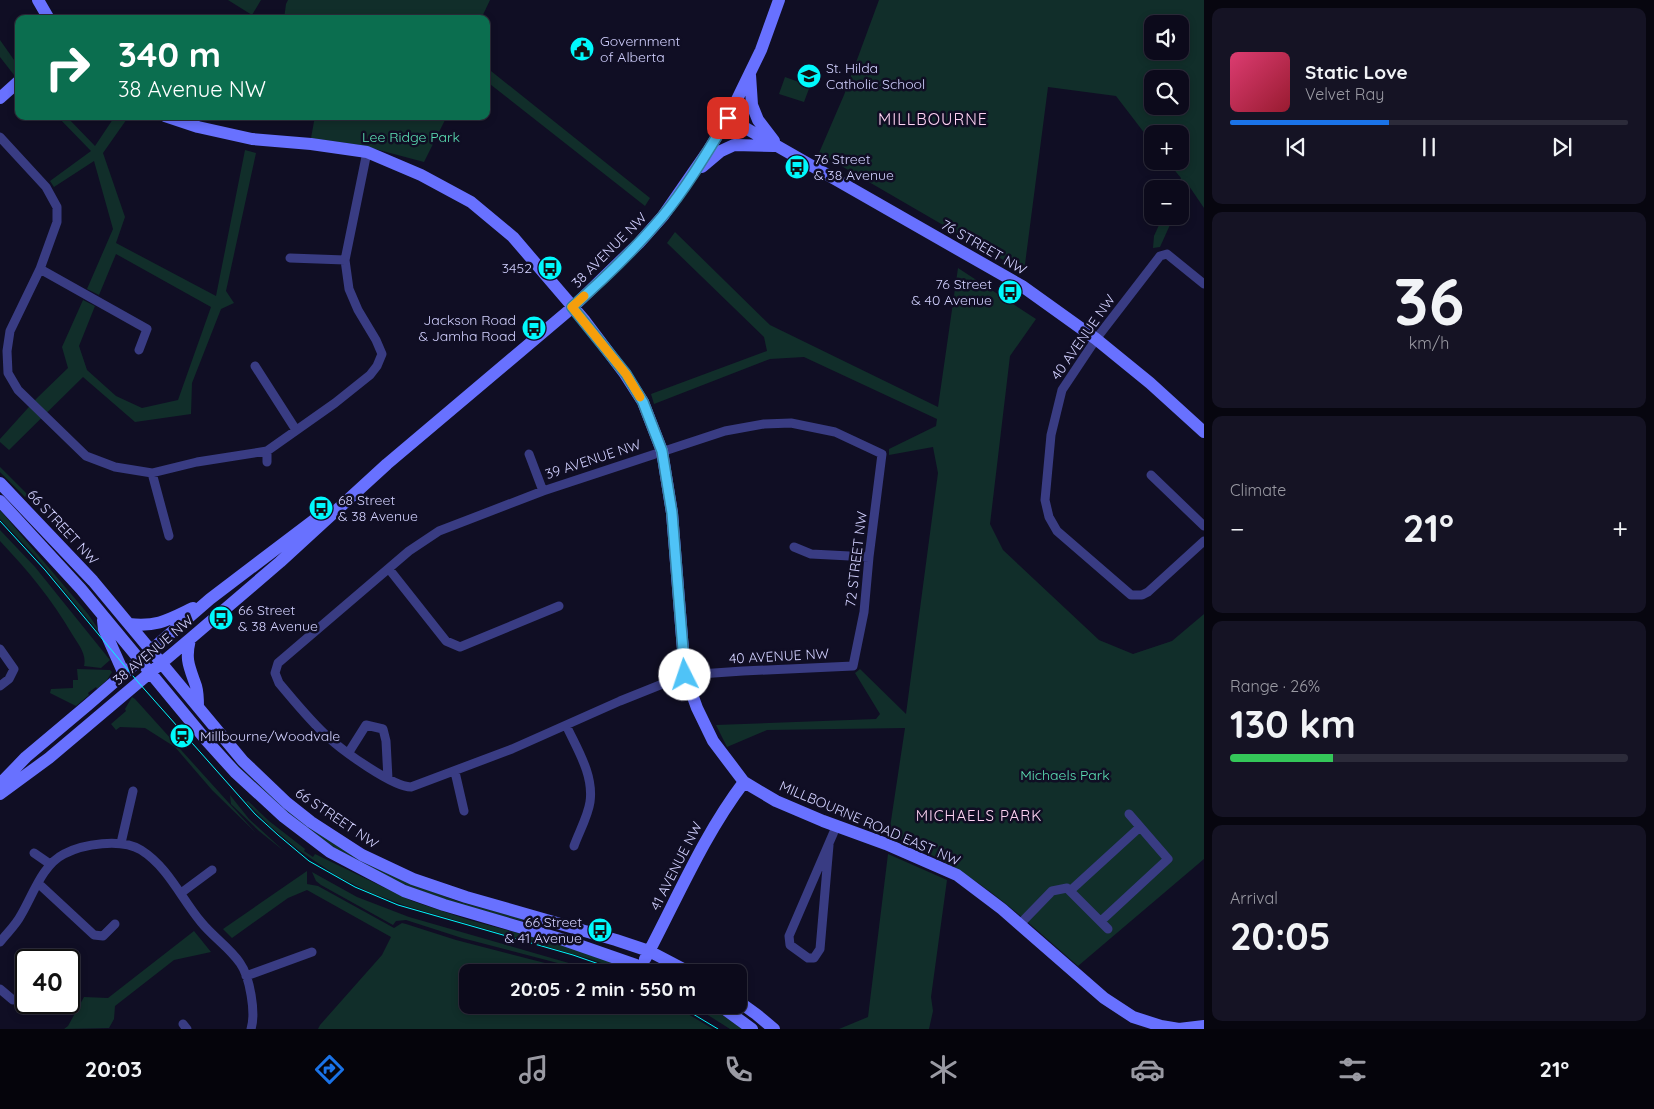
<!DOCTYPE html>
<meta charset="utf-8">
<style>
:root{--surface:#0c0a1b;--page:#151324;--text:#f1f3f6;--muted:#9a9aa3;--line:#2c2b3a;--accent:#1a73e8}
body{margin:0;font-family:Quicksand,sans-serif;background:var(--page);color:var(--text);height:100vh;display:flex;flex-direction:column;font-size:19px;white-space:nowrap}
*{box-sizing:border-box;margin:0}
p{font-size:16px;color:var(--muted)}
.icon{flex:none;width:28px;height:28px;fill:none;stroke:currentColor;stroke-width:2;stroke-linecap:round;stroke-linejoin:round}
.map{position:relative;flex:1;overflow:hidden}
.drawer{display:flex;flex-direction:column;gap:8px;padding:8px;background:#07060f;width:450px}
.drawer>*{flex:none}
.guide{position:absolute;left:15px;top:15px;width:475px;height:105px;border-radius:10px;box-shadow:0 2px 8px #0003,0 0 0 1px var(--line);background:#0b6e4f;color:#fff;overflow:hidden}
.buttons{position:absolute;left:1144px;top:15px;display:grid;gap:10px}
.buttons a{display:grid;place-items:center;width:45px;height:45px;border-radius:10px;background:var(--surface);box-shadow:0 2px 8px #0003,0 0 0 1px var(--line);font-size:25px}
.speed{position:absolute;left:15px;top:949px;display:flex;gap:10px;font-size:25px;font-weight:700;text-align:center}
.speed>*{display:grid;place-content:center;width:65px;height:65px;border-radius:50%;background:var(--surface);box-shadow:0 2px 8px #0003,0 0 0 1px var(--line);line-height:1}
.speed .limit{border:2px solid #111;border-radius:8px;background:#fff;color:#111}
.pin{position:absolute;display:grid;place-items:center;width:42px;height:42px;color:#fff;margin:-21px;border-radius:10px;box-shadow:0 2px 8px #0006}
.me{position:absolute;width:55px;margin:-28px;rotate:356deg;stroke-linejoin:round;filter:drop-shadow(0 0 4px #0008)}
.turn{display:flex;align-items:center;gap:18px;height:105px;padding:0 20px;font-size:22px}
.turn .icon{width:65px;height:65px;stroke-width:2.5}
.turn b{display:block;font-size:35px;line-height:42px}
.big{font-size:38px;font-weight:700;line-height:1.1}
.drawer .tile{flex:1;display:flex;flex-direction:column;justify-content:center;gap:8px;min-width:0;padding:0 18px;border-radius:10px;background:var(--page)}
.drawer .dial{align-items:center;gap:0}
.dial b{font-size:65px;line-height:1}
.song{display:flex;align-items:center;gap:15px}
.cover{width:60px;height:60px;border-radius:8px;background:linear-gradient(135deg,hsl(340 70% 55%),hsl(350 70% 35%))}
.played{height:5px;border-radius:2px;background:linear-gradient(90deg,var(--accent) 40%,var(--line) 40%)}
.keys{display:flex;justify-content:space-around;direction:ltr}
.heat{display:flex;justify-content:space-between;align-items:center;font-size:28px;direction:ltr}
.charge{height:8px;border-radius:4px;background:linear-gradient(90deg,#34c759 26%,var(--line) 0)}
.trip{position:absolute;left:459px;top:964px;width:288px;height:50px;border-radius:10px;background:var(--surface);box-shadow:0 2px 8px #0003,0 0 0 1px var(--line);font-weight:700;line-height:50px;text-align:center}
.tabs{display:flex;height:80px;justify-content:space-around;align-items:center;background:#05040b;color:var(--muted)}
.tabs .icon{width:35px;height:35px}
.tabs .current{color:var(--accent)}
.tabs b{font-size:22px;color:var(--text)}
main{display:flex;flex:1;min-height:0}
.map>svg:first-child{display:block}
.green{fill:#112e2a;fill-rule:evenodd}
.lines{fill:none;stroke-linecap:round;stroke-linejoin:round}
.street{stroke:#393c83;stroke-width:9}
.secondary{stroke:#6871ff;stroke-width:12}
.tram{stroke:#00f9fc;stroke-width:1}
.route-casing{stroke:#337fa1;stroke-width:12}
.route{stroke:#4fc3f7;stroke-width:9}
.slow{stroke:#f59e0b;stroke-width:9}
.labels{text-anchor:middle;stroke-width:5;stroke-linejoin:round;paint-order:stroke}
.poi-label{font-size:14px;fill:#d2d1ff;stroke:#100e24;text-anchor:start}
.park-label{font-size:14px;fill:#5ce0b4;stroke:#100e24}
.street-label{font-size:14px;fill:#d2d1ff;stroke:#100e24}
.neighbourhood-label{font-size:15px;letter-spacing:1px;fill:#ffd3f3;stroke:#100e24}
.quarter-label{font-size:16px;letter-spacing:1px;fill:#ffd3f3;stroke:#100e24}
</style>
<main>
<div class="map">
<svg width="1204" height="1029" viewBox="0 0 1204 1029">
<rect width="100%" height="100%" fill="#100e24"/>
<path class="green" d="M228 0H261L252 15Z
M288 0H490L481 19H284L286 4Z
M879 0H1204V208L1189 186 1180 203V189H1176L1181 178 1167 161H1180V134H1152V143L1116 96 1048 87 1024 272 819 153 844 95ZM1152 24H1180V51H1152ZM1152 79H1180V106H1152Z
M0 40 19 67V70L14 75 0 57Z
M486 67 650 198 645 206 486 81Z
M785 77 810 86 804 102 779 94Z
M57 116H66L95 146 115 116H129L103 153 125 217 116 243 216 296 245 150 256 153 226 291 234 303 221 309 192 383 191 414 135 422 83 377 9 450 0 442V439L37 398 68 368 62 347 83 300 95 306 79 346 87 370 116 396 142 408 178 400 211 307 116 254 99 295 87 289 113 229 94 161 54 187 50 181 91 151Z
M315 116H447L424 162 360 145 311 138Z
M1163 216H1174L1160 247 1153 248 1154 236Z
M675 232 770 325 938 407 958 268 1036 319 1010 356 990 524 1003 550 1099 640 1133 654 1172 641 1204 614V859L1078 966C1054 945 1031 924 1006 904 971 875 930 853 889 834L905 728 767 730 727 747 716 725 876 719 880 714 855 673 860 669 906 714 938 473 933 447 889 455V449L936 426 937 419 804 357 770 359 654 404 651 394 767 351 764 337 667 243Z
M0 467 28 495 25 497 0 472Z
M0 510 88 614 107 642 37 558 0 519Z
M0 530 35 567 110 660 101 668 84 666C87 654 78 644 72 634 51 598 29 572 0 541Z
M77 669 110 670 112 672 107 680 97 689 96 687 88 693 89 695 76 706 50 693 51 689 73 688V680H78Z
M132 697 135 699 256 833 212 790 175 747 145 728 120 727 116 730 111 724 126 711 125 709Z
M234 762 260 786 400 879 457 901 523 919 522 921 447 901 398 882 335 848 301 825 234 763Z
M230 795 249 819 284 851 259 831 231 804Z
M248 801 269 821 305 849 304 851 313 857 315 854 412 901 469 920 584 951 645 972H627L590 959 406 906 369 892 337 876 300 851 271 827 246 802Z
M888 854 947 880 931 997 933 1011 929 1029H839L868 1017Z
M307 871V884L318 886 394 928 402 923 406 924 456 940 580 972H468V1005H673L713 1029H318L320 1025 382 955 391 937 307 890 288 898 232 938 223 929Z
M312 872 357 897 409 917 600 972H592L462 938 406 920 396 921 393 925 321 885 316 881Z
M194 931 211 952 174 960 115 1006 114 1019 109 1028 64 1029 68 1026 84 997 108 998Z
M692 1005H708L743 1029H730Z"/>
<g class="lines">
<path class="street" d="M0 137 46 187 57 207V222L40 269 10 331 7 351 8 373 18 390 86 456 115 467 152 473 197 462 267 451 335 403 370 375 377 366 382 354 376 340 358 310 349 289 345 260 367 152
M290 258 345 260
M40 269 147 329 139 350
M1204 284 1167 254 1160 256 1096 339 1062 390 1051 435 1045 500 1049 517 1057 531 1131 595H1142L1148 592 1204 541
M255 366 296 430
M791 423 835 432 882 454 869 557 864 612 853 666 743 671 685 675 620 701 512 749 411 787C393 787 343 751 329 738 311 722 295 702 279 683L275 673 278 663 409 551 439 531 543 491 725 431 764 424Z
M529 454 543 491
M267 462V451
M152 473 169 536
M1151 475 1204 526
M794 547 811 554 869 557
M389 569 446 641 460 647 559 606
M0 649 14 669 9 679 0 686
M566 725C577 749 594 775 590 802 588 816 579 832 574 846
M349 752 366 725 383 729 386 741 388 779
M455 772 464 811
M121 843 133 791
M829 845 820 949 814 958H808L790 945 789 936 836 827
M34 853 50 864
M39 884 94 935 103 936 115 924
M1071 890 1140 827
M181 893 212 870
M1101 921 1168 859 1129 814
M1020 924 1052 891 1067 888 1108 929
M0 942C7 933 16 925 21 915 33 895 42 865 64 854 83 844 121 838 141 850 168 867 181 898 201 922 213 937 230 948 240 963 250 977 256 1013 251 1029
M246 976 312 952
M0 989 13 1000
M183 1024 187 1029"/>
<path class="secondary" d="M38 0 49 19
M750 75 752 105 758 120 774 141
M0 98 19 81
M165 116 198 127 252 139 311 144 367 152 421 175 471 202 513 237 585 321 625 374 643 402 662 451 672 513 685 675 697 708 713 741 744 782 776 801 823 821 886 844 957 875 1002 909 1104 998 1133 1017 1161 1026 1179 1029 1204 1026
M728 118 1022 286 1096 339 1150 383 1204 432
M702 167 721 151 734 145 774 146
M0 483 93 581 243 761 287 803 311 822 362 855 413 879 466 897 616 940 649 951 689 972
M0 501 81 589 206 740 235 772 284 817 330 852 404 891 444 905 564 940 656 972
M103 620 104 629 124 674
M129 624C158 627 168 620 193 608
M190 639C185 660 189 666 196 686 198 693 198 700 198 707
M0 784 26 757 89 704 210 599 322 514
M0 794 49 758 190 639 280 562 387 464 573 307 639 243 663 216 708 151 728 118 761 50 779 0
M645 959C677 899 703 836 744 782
M738 1001 756 1014 774 1029
M719 1005 752 1029"/>
<path class="tram" d="M0 521 45 570 138 682 255 814 278 835 309 861 355 887 398 905 573 955 622 972
M678 1005 718 1029"/>
</g>
<g class="lines">
<defs>
<path id="route" d="M685 675 672 513 662 451 643 402 626 374 572 307C604 279 635 249 662 217 687 187 708 151 728 118"/>
</defs>
<use href="#route" class="route-casing"/>
<use href="#route" class="route"/>
<path class="slow" d="M584 296 572 307 626 374 640 397"/>
</g>
<defs>
<symbol id="civic-disc" viewBox="-11 -11 22 22"><circle r="9.5" fill="#00f9fc" stroke="#100e24"/><path d="M-.6-6.5H3V-4.5H.6V-3L4-1V1h2V6H-6V1h2V-1L-.6-3ZM-1.2 2.5V6h2.4V2.5Z" fill="#111"/></symbol>
<symbol id="school-disc" viewBox="-11 -11 22 22"><circle r="9.5" fill="#00f9fc" stroke="#100e24"/><path d="M0-5L7-2L0 1L-7-2ZM-4 1L0 2.5L4 1V4Q0 6-4 4Z" fill="#111"/></symbol>
<symbol id="bus-disc" viewBox="-11 -11 22 22"><circle r="9.5" fill="#00f9fc" stroke="#100e24"/><path d="M-5-6H5V4H4V6H2V4H-2V6H-4V4H-5ZM-3.5-4V0h7V-4ZM-3.5 1.2v1.5H-2V1.2ZM2 1.2v1.5H3.5V1.2Z" fill="#111"/></symbol>
<symbol id="station-disc" viewBox="-11 -11 22 22"><circle r="9.5" fill="#00f9fc" stroke="#100e24"/><path d="M-3-6H3Q5-6 5-4V2Q5 4 3 4L4.5 6H3L1.5 4h-3L-3 6H-4.5L-3 4Q-5 4-5 2V-4Q-5-6-3-6ZM-3.5-4v3h7v-3ZM-3.5 1v1.5H-2V1ZM2 1v1.5H3.5V1Z" fill="#111"/></symbol>
</defs>
<g fill-rule="evenodd">
<use href="#civic-disc" x="568" y="35" width="28" height="28"/>
<use href="#school-disc" x="795" y="62" width="28" height="28"/>
<use href="#bus-disc" x="783" y="153" width="28" height="28"/>
<use href="#bus-disc" x="536" y="254" width="28" height="28"/>
<use href="#bus-disc" x="996" y="278" width="28" height="28"/>
<use href="#bus-disc" x="520" y="314" width="28" height="28"/>
<use href="#bus-disc" x="307" y="494" width="28" height="28"/>
<use href="#bus-disc" x="207" y="604" width="28" height="28"/>
<use href="#station-disc" x="168" y="722" width="28" height="28"/>
<use href="#bus-disc" x="586" y="916" width="28" height="28"/>
</g>
<g class="labels">
<g class="poi-label">
<text x="600" y="46">Government<tspan x="600" dy="16">of Alberta</tspan></text>
<text x="826" y="73">St. Hilda<tspan x="826" dy="16">Catholic School</tspan></text>
<text x="814" y="164">76 Street<tspan x="814" dy="16">&amp; 38 Avenue</tspan></text>
<text x="532" y="273" text-anchor="end">3452</text>
<text x="992" y="289" text-anchor="end">76 Street<tspan x="992" dy="16">&amp; 40 Avenue</tspan></text>
<text x="516" y="325" text-anchor="end">Jackson Road<tspan x="516" dy="16">&amp; Jamha Road</tspan></text>
<text x="338" y="505">68 Street<tspan x="338" dy="16">&amp; 38 Avenue</tspan></text>
<text x="238" y="615">66 Street<tspan x="238" dy="16">&amp; 38 Avenue</tspan></text>
<text x="200" y="741">Millbourne/Woodvale</text>
<text x="582" y="927" text-anchor="end">66 Street<tspan x="582" dy="16">&amp; 41 Avenue</tspan></text>
</g>
<g class="park-label">
<text x="411" y="142">Lee Ridge Park</text>
<text x="1065" y="780">Michaels Park</text>
</g>
<g class="street-label">
<text transform="translate(984 247) rotate(30)" y="5">76 STREET NW</text>
<text transform="translate(609 250) rotate(-45)" y="5">38 AVENUE NW</text>
<text transform="translate(1083 337) rotate(-55)" y="5">40 AVENUE NW</text>
<text transform="translate(593 459) rotate(-18)" y="5">39 AVENUE NW</text>
<text transform="translate(63 527) rotate(47)" y="5">66 STREET NW</text>
<text transform="translate(856 559) rotate(-83)" y="5">72 STREET NW</text>
<text transform="translate(153 650) rotate(-40)" y="5">38 AVENUE NW</text>
<text transform="translate(779 656) rotate(-3)" y="5">40 AVENUE NW</text>
<text transform="translate(337 818) rotate(34)" y="5">66 STREET NW</text>
<text transform="translate(870 823) rotate(23)" y="5">MILLBOURNE ROAD EAST NW</text>
<text transform="translate(676 866) rotate(-63)" y="5">41 AVENUE NW</text>
</g>
<g class="neighbourhood-label">
<text x="979" y="821">MICHAELS PARK</text>
</g>
<g class="quarter-label">
<text x="933" y="125">MILLBOURNE</text>
</g>
</g>
</svg>
<div class="buttons">
<a><svg class="icon" aria-label="sound" viewBox="0 0 24 24"><path d="M4 9h4l5-4v14l-5-4H4zM17 9q2 3 0 6"/></svg></a>
<a><svg class="icon" aria-label="search" viewBox="0 0 24 24"><circle cx="10" cy="10" r="6"/><path d="M15 15l6 6"/></svg></a>
<a>+</a>
<a>−</a>
</div>
<div class="speed"><div class="limit">40</div></div>
<div class="pin" style="left:728px;top:118px;background:#d93025"><svg class="icon" aria-label="arrive" viewBox="0 0 24 24"><path d="M6 21V4h12l-3 4 3 4H6"/></svg></div>
<svg class="me" style="left:685px;top:675px" viewBox="-20 -20 40 40"><circle r="19" fill="#fff"/><path d="M0-13L10 11 0 6-10 11z" fill="#4fc3f7"/></svg>
<div class="trip">20:05 · 2 min · 550 m</div>
<div class="guide">
<div class="turn"><svg class="icon" aria-label="right" viewBox="0 0 24 24"><path d="M7 20v-9h11M14 6l5 5-5 5"/></svg><div><b>340 m</b>38 Avenue NW</div></div>
</div>
</div>
<section class="drawer">
<div class="tile">
<div class="song"><i class="cover"></i><div><b>Static Love</b><p>Velvet Ray</p></div></div>
<div class="played"></div>
<div class="keys"><svg class="icon" aria-label="previous" viewBox="0 0 24 24"><path d="M18 5L8 12l10 7zM5 5v14"/></svg><svg class="icon" aria-label="pause" viewBox="0 0 24 24"><path d="M8 5v14M16 5v14"/></svg><svg class="icon" aria-label="next" viewBox="0 0 24 24"><path d="M6 5l10 7-10 7zM19 5v14"/></svg></div>
</div>
<div class="tile dial"><b>36</b><p>km/h</p></div>
<div class="tile"><p>Climate</p>
<div class="heat"><a>−</a><b class="big">21°</b><a>+</a></div>
</div>
<div class="tile"><p>Range · 26%</p><b class="big">130 km</b><div class="charge"></div></div>
<div class="tile"><p>Arrival</p><b class="big">20:05</b></div>
</section>
</main>
<nav class="tabs">
<b>20:03</b>
<svg class="icon current" aria-label="directions" viewBox="0 0 24 24"><path d="M12 3l9 9-9 9-9-9zM9 14v-3h6M13 9l2 2-2 2"/></svg>
<svg class="icon" aria-label="music" viewBox="0 0 24 24"><path d="M9 18V5l10-2v13"/><circle cx="6" cy="18" r="3"/><circle cx="16" cy="16" r="3"/></svg>
<svg class="icon" aria-label="phone" viewBox="0 0 24 24"><path d="M5 4h4l2 5-3 2q2 4 5 5l2-3 5 2v4C11 20 4 13 5 4z"/></svg>
<svg class="icon" aria-label="climate" viewBox="0 0 24 24"><path d="M12 3v18M4 7l16 10M4 17L20 7"/></svg>
<svg class="icon" aria-label="car" viewBox="0 0 24 24"><path d="M5 17H2v-5l4-1 3-4h7l3 4 3 1v5h-3M9 17h6M6 11h13"/><circle cx="7" cy="17" r="2"/><circle cx="17" cy="17" r="2"/></svg>
<svg class="icon" aria-label="filters" viewBox="0 0 24 24"><path d="M4 7h16M4 17h16"/><circle cx="9" cy="7" r="2"/><circle cx="15" cy="17" r="2"/></svg>
<b>21°</b>
</nav>
